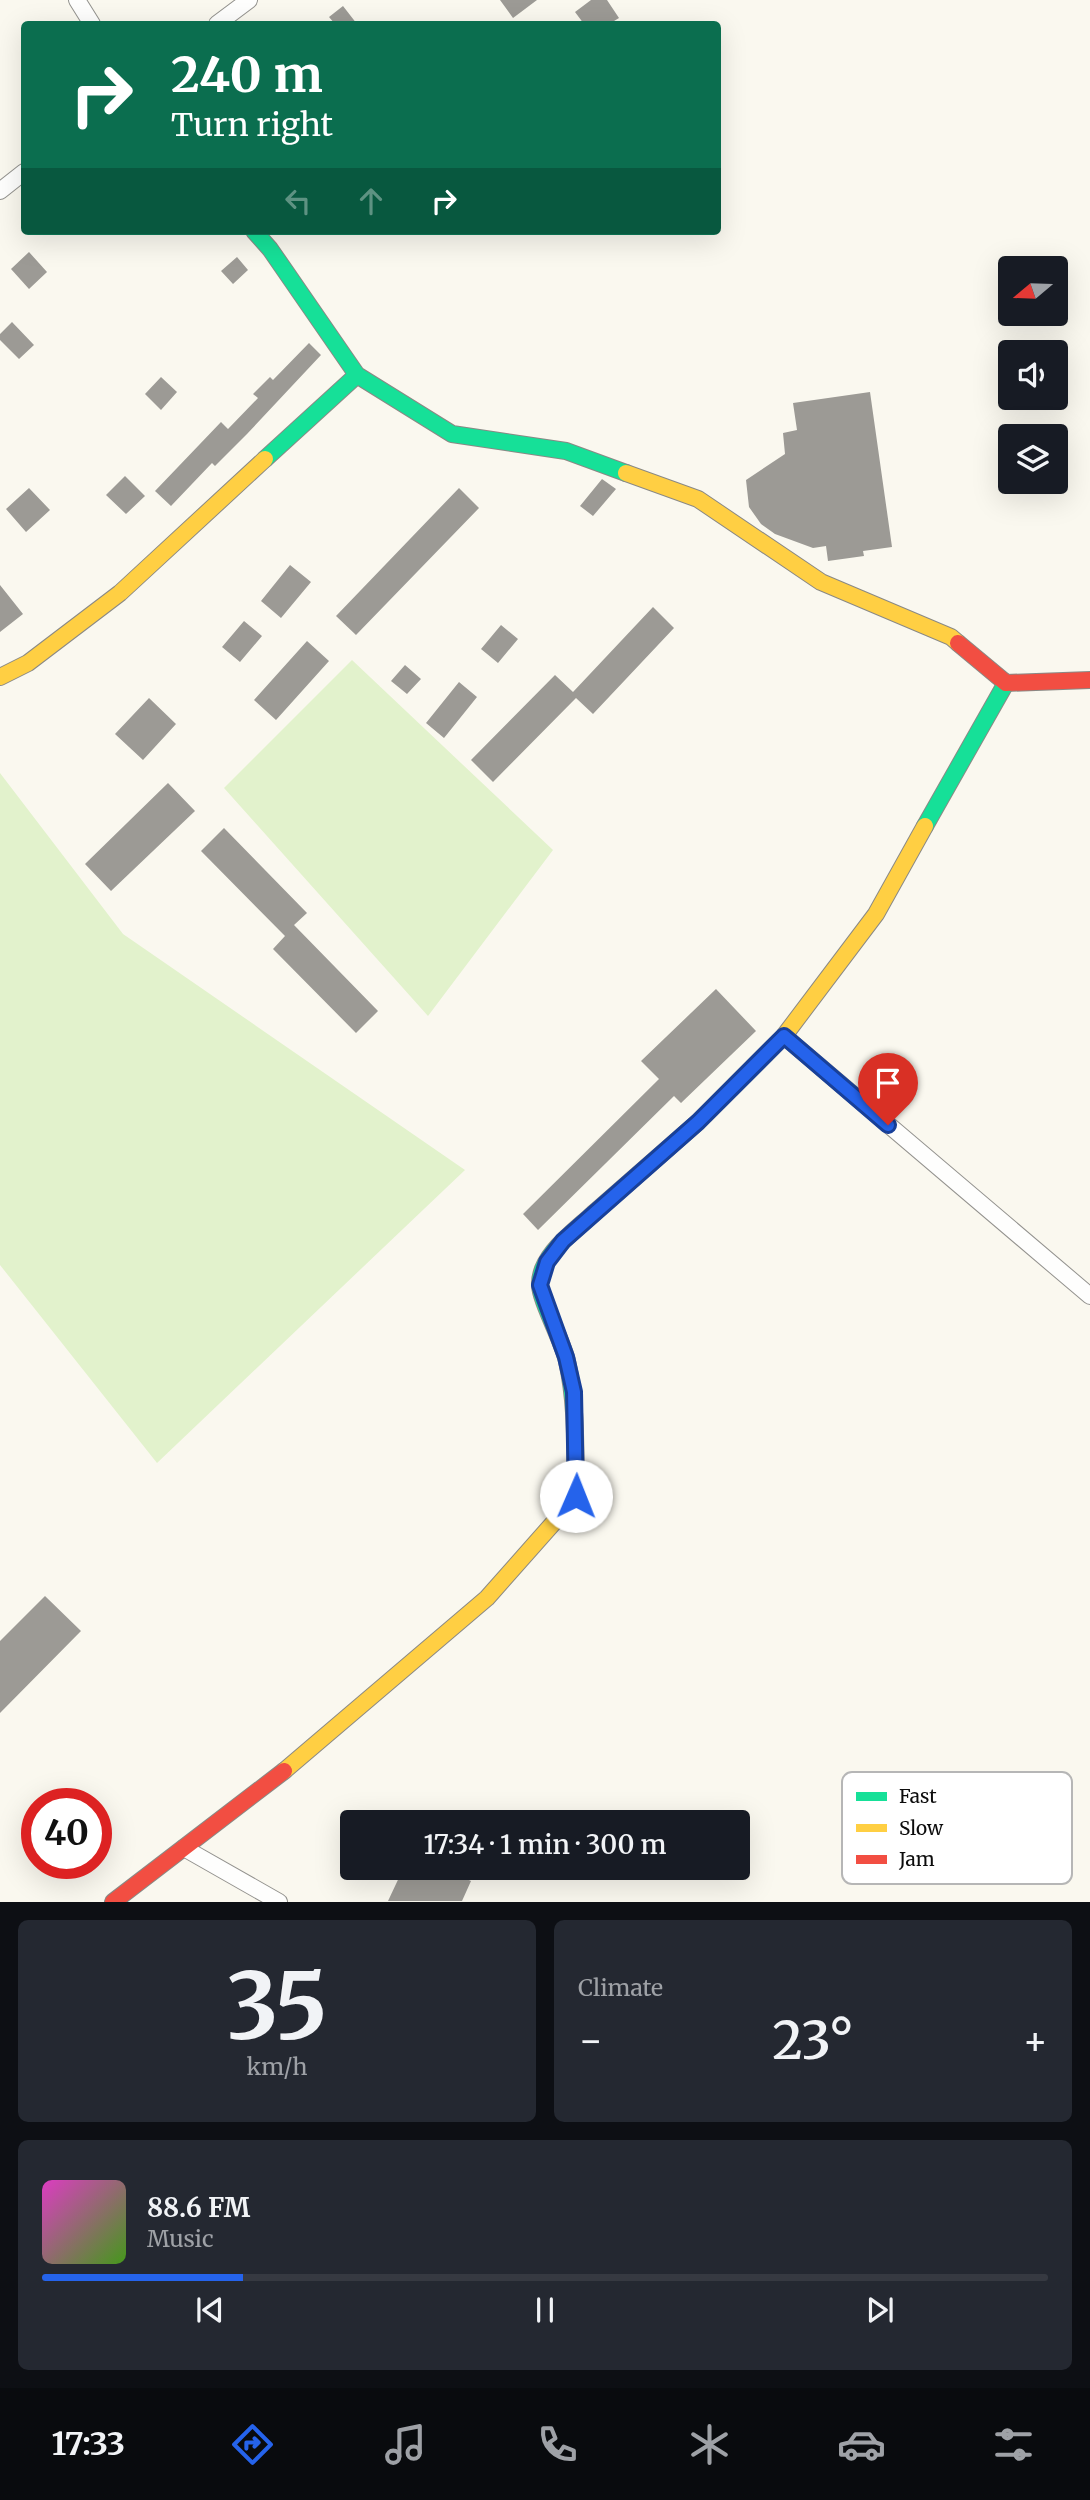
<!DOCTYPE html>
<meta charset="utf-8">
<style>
:root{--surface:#171b24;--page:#242831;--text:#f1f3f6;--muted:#9ea1a6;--line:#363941;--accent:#2563eb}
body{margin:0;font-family:Merriweather,serif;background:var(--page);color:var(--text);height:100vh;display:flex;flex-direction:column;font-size:26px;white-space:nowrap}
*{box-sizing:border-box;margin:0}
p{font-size:23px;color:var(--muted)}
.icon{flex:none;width:38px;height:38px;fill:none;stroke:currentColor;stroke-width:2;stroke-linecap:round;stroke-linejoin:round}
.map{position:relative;height:1902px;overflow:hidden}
.sheet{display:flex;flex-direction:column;gap:18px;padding:18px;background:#0d0f14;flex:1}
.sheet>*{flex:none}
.top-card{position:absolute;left:21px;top:21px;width:700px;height:214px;border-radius:7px;box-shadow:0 7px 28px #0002;background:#0b6e4f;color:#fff;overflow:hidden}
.needle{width:46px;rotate:251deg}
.fabs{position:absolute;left:998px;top:256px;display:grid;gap:14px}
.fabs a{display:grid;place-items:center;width:70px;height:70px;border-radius:7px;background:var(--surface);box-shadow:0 7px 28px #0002;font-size:35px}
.speed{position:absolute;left:21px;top:1788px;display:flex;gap:14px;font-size:35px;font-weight:700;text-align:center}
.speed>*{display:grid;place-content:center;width:91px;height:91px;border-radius:50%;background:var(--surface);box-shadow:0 7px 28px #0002;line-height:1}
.speed .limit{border:10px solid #d22;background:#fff;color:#111}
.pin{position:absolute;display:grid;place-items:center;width:60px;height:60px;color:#fff;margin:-72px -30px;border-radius:50% 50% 50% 0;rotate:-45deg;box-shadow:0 0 7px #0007}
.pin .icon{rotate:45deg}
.me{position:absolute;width:77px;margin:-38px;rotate:1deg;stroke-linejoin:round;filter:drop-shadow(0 0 5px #0008)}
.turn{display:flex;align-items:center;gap:24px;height:147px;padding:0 35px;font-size:32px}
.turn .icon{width:91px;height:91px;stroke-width:2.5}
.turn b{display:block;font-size:49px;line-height:60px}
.lanes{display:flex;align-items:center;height:66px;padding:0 35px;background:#0003;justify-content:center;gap:35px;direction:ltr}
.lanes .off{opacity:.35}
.big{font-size:52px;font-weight:600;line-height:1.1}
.sheet .widget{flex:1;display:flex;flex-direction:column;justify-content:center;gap:10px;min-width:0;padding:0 24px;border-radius:10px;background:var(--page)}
.sheet .dial{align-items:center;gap:0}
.dial b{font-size:91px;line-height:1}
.song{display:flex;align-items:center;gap:21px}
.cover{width:84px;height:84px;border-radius:10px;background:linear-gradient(135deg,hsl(310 70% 55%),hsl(100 70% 35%))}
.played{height:7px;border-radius:4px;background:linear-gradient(90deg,var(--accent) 20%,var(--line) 20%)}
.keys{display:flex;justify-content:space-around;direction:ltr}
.heat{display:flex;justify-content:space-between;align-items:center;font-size:38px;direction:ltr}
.sheet .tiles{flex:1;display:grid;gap:18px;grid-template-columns:1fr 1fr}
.widget:last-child{grid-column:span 2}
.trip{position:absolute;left:340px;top:1810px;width:410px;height:70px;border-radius:7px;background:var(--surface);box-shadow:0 7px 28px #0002;font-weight:600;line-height:70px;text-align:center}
.tab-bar{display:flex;height:112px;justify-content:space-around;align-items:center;background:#090b0e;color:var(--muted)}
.tab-bar .icon{width:49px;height:49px}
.tab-bar .selected{color:var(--accent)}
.tab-bar b{font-size:32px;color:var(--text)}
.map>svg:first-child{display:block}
.green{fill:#e2f2cc}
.building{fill:#9c9a95}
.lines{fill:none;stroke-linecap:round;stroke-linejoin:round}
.street-casing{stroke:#93928e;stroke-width:18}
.fast-casing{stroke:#8a8985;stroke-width:18}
.slow-casing{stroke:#8a8985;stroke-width:18}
.jam-casing{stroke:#8a8985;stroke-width:18}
.street{stroke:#fefefd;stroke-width:16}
.fast{stroke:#16e098;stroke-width:16}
.slow{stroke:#ffcf43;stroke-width:16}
.jam{stroke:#f24e42;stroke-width:16}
.route-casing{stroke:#184099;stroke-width:18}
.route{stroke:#2563eb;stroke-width:12}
.key{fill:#fff;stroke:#b6b6b6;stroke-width:2}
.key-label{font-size:19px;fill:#0c0c0c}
</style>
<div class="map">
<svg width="1090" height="1902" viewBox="0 0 1090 1902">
<rect width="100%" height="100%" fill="#faf8ef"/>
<path class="green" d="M352 660 553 850 428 1016 224 788Z
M0 773 123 934 465 1170 157 1463 0 1265Z"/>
<path class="building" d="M500 0H537L513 18Z
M591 0H607L619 18 609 24H584L575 12Z
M343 6 357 24H335L329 17Z
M29 252 47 272 29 289 11 269Z
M237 257 248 270 233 284 221 271Z
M12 322 34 345 19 359 0 340V334Z
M309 343 321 355 247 434 215 466 212 463 171 506 155 491 221 422 228 429 258 398 253 394 270 377 273 380Z
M161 377 177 392 161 410 145 394Z
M870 392 892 547 863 551 864 556 828 561 826 546 813 548 775 534 761 524 749 507 746 480 785 454 783 433 797 430 793 403Z
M125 476 145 496 126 514 106 495Z
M602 479 616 489 593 516 580 506Z
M29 488 50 510 26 532 6 509Z
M459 488 479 508 356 635 336 616Z
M290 565 311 582 281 618 261 601Z
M0 585 23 614 0 632Z
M653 607 674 628 593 714 576 698 493 782 471 760 555 675 573 692Z
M244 621 262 636 240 662 222 647Z
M501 625 518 639 498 663 481 649Z
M307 641 329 661 276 720 254 700Z
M405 665 421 679 407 694 391 681Z
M459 682 477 697 444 738 426 723Z
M149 698 176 724 143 760 115 734Z
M168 783 195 811 111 891 85 864Z
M224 828 307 913 294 925 378 1011 356 1033 273 949 285 936 201 851Z
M716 989 756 1031 681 1103 674 1096 538 1230 523 1214 659 1079 641 1061Z
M45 1596 81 1631 0 1713V1641Z
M404 1867H442L471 1881 462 1901H388Z"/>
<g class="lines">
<defs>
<path id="street" d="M77 0 92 24
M217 24 249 0
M0 191 24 172
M784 1036 1090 1296
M184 1848 279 1902"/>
<path id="fast" d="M254 231 270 249 357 375 452 434 566 451 626 473
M265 459 357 375
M925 826 1006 683
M564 1511 576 1496C575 1451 577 1406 567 1361 563 1342 540 1300 540 1285 539 1255 575 1231 594 1213"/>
<path id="slow" d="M626 473 698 499 821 582 951 637 958 643
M0 677 28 663 120 593 265 459
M594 1213 698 1122 784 1036 876 914 925 826
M284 1771 487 1598 564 1511"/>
<path id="jam" d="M958 643 1006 683 1090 680
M113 1902 284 1771"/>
</defs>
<use href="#street" class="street-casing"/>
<use href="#fast" class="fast-casing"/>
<use href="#slow" class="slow-casing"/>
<use href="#jam" class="jam-casing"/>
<use href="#street" class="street"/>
<use href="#fast" class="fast"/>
<use href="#slow" class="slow"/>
<use href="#jam" class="jam"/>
</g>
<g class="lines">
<defs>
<path id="route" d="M576 1496 574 1392 566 1357 540 1285 547 1262 563 1241 698 1122 784 1036 888 1125"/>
</defs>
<use href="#route" class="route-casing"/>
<use href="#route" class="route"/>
</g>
<rect x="842" y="1772" width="230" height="112" rx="10" class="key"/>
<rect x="856" y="1792" width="31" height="9" fill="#16e098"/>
<rect x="856" y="1824" width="31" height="8" fill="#ffcf43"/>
<rect x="856" y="1855" width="31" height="9" fill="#f24e42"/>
<g class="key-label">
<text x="899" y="1803">Fast</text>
<text x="899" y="1835">Slow</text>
<text x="899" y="1866">Jam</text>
</g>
</svg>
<div class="fabs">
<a><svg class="needle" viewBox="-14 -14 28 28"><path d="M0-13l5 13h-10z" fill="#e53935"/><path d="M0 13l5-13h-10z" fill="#9ea1a6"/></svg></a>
<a><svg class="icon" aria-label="sound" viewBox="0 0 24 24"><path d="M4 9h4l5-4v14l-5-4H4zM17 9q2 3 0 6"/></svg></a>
<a><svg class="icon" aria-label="layers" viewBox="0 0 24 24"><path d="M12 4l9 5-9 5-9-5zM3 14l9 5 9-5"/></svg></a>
</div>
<div class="speed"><div class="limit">40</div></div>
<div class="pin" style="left:888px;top:1125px;background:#d93025"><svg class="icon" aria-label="arrive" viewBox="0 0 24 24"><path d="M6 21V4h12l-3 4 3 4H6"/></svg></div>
<svg class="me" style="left:576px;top:1496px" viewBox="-20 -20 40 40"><circle r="19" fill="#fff"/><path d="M0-13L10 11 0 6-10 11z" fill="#2563eb"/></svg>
<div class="trip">17:34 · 1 min · 300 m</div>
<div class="top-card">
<div class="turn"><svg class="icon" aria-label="right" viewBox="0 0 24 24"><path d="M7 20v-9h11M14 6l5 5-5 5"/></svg><div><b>240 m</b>Turn right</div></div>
<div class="lanes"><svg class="icon off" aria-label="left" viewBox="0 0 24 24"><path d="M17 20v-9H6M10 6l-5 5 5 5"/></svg><svg class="icon off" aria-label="ahead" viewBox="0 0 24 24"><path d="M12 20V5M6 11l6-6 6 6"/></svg><svg class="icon" aria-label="right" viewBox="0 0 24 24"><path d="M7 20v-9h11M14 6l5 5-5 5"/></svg></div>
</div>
</div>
<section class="sheet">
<div class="tiles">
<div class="widget dial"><b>35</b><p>km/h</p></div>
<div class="widget"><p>Climate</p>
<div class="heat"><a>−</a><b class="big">23°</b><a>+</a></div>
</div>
<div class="widget">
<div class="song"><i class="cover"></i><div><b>88.6 FM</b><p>Music</p></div></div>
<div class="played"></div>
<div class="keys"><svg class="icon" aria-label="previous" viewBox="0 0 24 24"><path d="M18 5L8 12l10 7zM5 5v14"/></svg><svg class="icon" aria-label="pause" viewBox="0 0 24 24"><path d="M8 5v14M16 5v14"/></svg><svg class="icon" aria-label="next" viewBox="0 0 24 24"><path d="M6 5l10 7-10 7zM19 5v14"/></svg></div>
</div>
</div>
</section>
<nav class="tab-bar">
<b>17:33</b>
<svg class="icon selected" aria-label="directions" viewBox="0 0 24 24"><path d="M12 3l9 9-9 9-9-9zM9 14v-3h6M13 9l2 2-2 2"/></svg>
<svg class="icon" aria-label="music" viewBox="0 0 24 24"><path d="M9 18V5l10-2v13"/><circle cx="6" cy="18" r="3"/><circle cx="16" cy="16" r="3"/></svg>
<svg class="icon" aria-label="phone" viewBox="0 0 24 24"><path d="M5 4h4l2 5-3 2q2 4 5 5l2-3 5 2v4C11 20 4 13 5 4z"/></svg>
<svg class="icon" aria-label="climate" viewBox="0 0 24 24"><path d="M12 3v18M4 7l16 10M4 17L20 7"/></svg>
<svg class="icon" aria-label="car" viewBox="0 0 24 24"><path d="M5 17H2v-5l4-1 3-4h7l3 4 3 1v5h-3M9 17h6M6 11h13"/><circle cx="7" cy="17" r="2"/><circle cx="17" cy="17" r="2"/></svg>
<svg class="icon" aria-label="filters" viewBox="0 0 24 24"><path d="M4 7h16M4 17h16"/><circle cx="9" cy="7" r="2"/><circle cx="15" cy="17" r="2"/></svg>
</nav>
